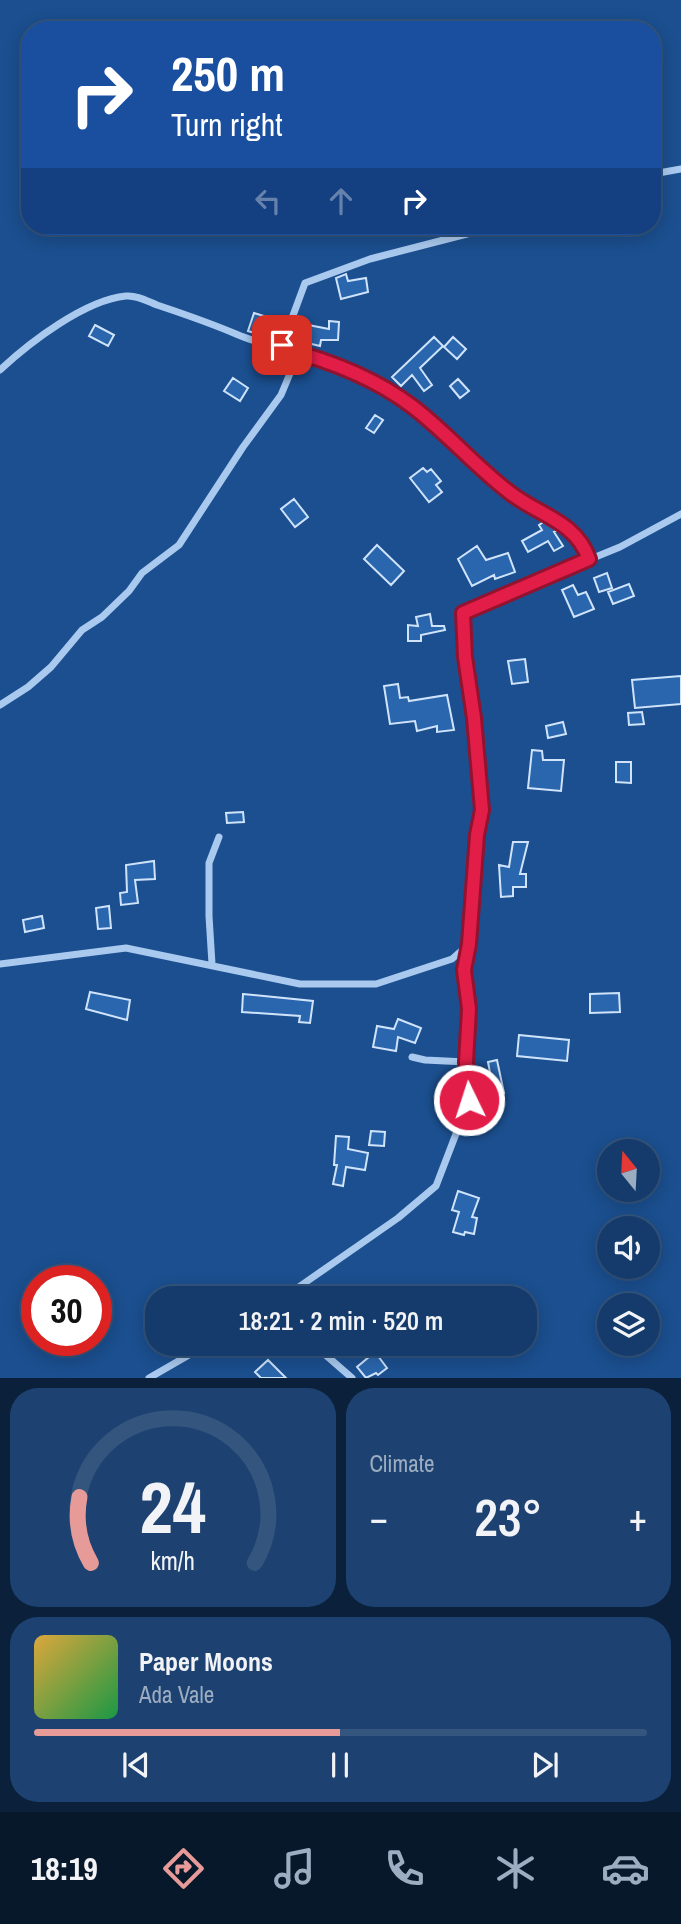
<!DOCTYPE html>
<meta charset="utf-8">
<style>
:root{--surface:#143b6b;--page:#1d4271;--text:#f1f3f6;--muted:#9dadc1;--line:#33557e;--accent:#e69b98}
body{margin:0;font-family:"Archivo Narrow",sans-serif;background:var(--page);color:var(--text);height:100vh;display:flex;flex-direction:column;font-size:26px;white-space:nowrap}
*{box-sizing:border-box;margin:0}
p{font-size:23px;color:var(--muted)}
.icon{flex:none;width:38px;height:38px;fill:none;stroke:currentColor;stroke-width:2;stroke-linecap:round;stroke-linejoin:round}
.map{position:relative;height:1378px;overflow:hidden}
.panel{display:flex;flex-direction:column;gap:10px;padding:10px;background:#0b203b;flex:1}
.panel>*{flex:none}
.hud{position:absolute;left:21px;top:21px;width:640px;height:214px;border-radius:28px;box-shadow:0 4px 18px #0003,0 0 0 2px var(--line);background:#1a4fa0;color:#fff;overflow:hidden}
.needle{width:46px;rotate:342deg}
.buttons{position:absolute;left:597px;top:1139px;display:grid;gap:14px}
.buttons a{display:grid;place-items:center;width:63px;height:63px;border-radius:50%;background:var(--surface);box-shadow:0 4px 18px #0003,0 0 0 2px var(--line);font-size:35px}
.speed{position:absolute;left:21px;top:1265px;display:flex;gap:14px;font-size:35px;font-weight:700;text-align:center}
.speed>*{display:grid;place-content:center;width:91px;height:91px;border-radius:50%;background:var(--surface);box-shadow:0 4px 18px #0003,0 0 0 2px var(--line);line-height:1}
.speed .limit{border:10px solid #d22;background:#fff;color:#111}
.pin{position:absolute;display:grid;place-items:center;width:60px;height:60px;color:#fff;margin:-30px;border-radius:14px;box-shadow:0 4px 10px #0006}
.me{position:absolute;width:77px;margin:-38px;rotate:356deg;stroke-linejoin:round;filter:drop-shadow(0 0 5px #0008)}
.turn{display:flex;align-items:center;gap:24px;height:147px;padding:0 35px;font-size:32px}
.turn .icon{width:91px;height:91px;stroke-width:2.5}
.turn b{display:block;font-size:49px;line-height:60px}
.lanes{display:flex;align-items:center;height:66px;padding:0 35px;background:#0003;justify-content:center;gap:35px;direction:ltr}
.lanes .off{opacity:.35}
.big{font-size:52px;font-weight:600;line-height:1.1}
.panel .widget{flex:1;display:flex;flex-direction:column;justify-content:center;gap:10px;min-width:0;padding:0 24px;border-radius:28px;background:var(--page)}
.panel .dial{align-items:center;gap:0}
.dial svg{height:182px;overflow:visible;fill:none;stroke:var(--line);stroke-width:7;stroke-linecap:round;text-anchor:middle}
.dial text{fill:var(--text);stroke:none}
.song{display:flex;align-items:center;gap:21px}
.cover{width:84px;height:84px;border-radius:10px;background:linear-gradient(135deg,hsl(40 70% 55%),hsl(140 70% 35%))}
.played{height:7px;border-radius:4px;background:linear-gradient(90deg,var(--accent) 50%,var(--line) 50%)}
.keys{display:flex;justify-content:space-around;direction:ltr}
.heat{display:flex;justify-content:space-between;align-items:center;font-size:38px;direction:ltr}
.panel .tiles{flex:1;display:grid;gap:10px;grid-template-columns:1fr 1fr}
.widget:last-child{grid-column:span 2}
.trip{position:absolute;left:145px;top:1286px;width:392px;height:70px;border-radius:28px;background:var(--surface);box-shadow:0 4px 18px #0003,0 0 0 2px var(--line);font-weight:600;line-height:70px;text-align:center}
.menu{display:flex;height:112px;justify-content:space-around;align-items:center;background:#08182b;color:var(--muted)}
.menu .icon{width:49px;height:49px}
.menu .current{color:var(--accent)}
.menu b{font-size:32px;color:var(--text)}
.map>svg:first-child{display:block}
.building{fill:#2a66ad;stroke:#cfe3fa;stroke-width:2}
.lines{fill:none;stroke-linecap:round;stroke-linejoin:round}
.minor{stroke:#a9c9ee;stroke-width:7}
.route-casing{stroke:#92132f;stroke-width:18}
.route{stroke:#e11d48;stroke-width:12}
</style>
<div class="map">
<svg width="681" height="1378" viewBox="0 0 681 1378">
<rect width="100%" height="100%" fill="#1b4f8f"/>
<path class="building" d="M346 274 348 281 366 278 368 292 341 299 336 278Z
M254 313 270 318 265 336 248 331Z
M329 321 339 322 338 340H321L320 346 299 341 303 324 329 329Z
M95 325 114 335 108 346 89 336Z
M434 337 443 346 420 368 432 385 424 391 412 375 401 386 392 377Z
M453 337 466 349 457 359 444 347Z
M233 378 248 388 240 401 224 391Z
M458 379 469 391 460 398 450 386Z
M375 415 383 420 374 433 366 428Z
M423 468 427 472 431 469 441 481 436 485 442 492 429 502 410 478Z
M294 499 308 517 295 527 281 509Z
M545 521 558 530 554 532 563 546 554 551 548 541 528 552 522 541 542 530 539 525Z
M377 545 404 571 391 585 364 559Z
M477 546 486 560 508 553 515 572 495 579 494 575 472 586 458 559Z
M607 573 612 588 599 592 594 578Z
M629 584 634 596 613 604 608 592Z
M573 585 578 595 586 592 594 609 574 617 562 590Z
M430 614 432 626H444L445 630 421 635V641H408V625L418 626 416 617Z
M525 659 528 682 512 684 508 661Z
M681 676V704L635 708 632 680Z
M398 684 400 698 408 697 409 701 447 695 454 730 437 732V726L417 731 415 721 390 724 384 686Z
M642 712 644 724 629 725 628 713Z
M563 722 566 734 548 738 546 726Z
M532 750 542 751 543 760H564L561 791 528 788Z
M616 762H631V783L616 782Z
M243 812 244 822 227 823 226 813Z
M513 842H528L520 874H526V887H513V896L501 897 499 865 509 867Z
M154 861 155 879 135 880 138 903 121 905 120 893 127 892 126 865Z
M109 906 111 928 98 929 96 908Z
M42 916 44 928 25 932 23 920Z
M90 992 130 1000 127 1020 86 1009Z
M619 993 620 1012 590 1013V994Z
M243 994 313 1001 310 1023 299 1022 300 1016 242 1012Z
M398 1019 421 1028 415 1043 398 1037 396 1051 373 1047 377 1026 394 1029Z
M519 1035 569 1040 567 1061 517 1056Z
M497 1060 504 1093 494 1094 488 1062Z
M371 1131 385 1132 384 1146 369 1145Z
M336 1136 349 1137 348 1149 368 1153 365 1170 346 1167 343 1186 333 1184 337 1165H334Z
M458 1191 479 1198 472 1217 477 1218 474 1234 465 1232 464 1235 453 1232 459 1212 452 1210Z
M375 1352 387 1368 378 1375 376 1373 366 1378 357 1367Z
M268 1360 286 1378H261L255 1372Z"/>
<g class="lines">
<path class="minor" d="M653 174 681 169
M281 348 305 283 370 259 498 226
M0 370C30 342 85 300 126 296 137 295 147 301 157 305 184 314 210 323 236 334 256 343 276 346 297 352 326 360 354 371 380 385 430 412 465 460 510 493 540 515 576 522 589 559
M0 705 28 687 51 667 82 630 102 617 129 591 142 573 179 545 243 447 281 395 299 352
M0 964 126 948 300 984H376L452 959 469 944 477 835 482 810 475 718 465 657 463 613 478 605 620 547 681 514
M212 964 209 916V863L219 837
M412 1057 425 1060 466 1062
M283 1298 398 1218 436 1186 469 1100 466 1062 469 1009 464 970 469 944
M313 1344 352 1378
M149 1378 208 1344"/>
</g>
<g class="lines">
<defs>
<path id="route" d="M282 345 281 348C328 360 374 377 413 407 447 433 475 466 509 492 539 516 575 520 589 559L463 613 465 657 474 718 482 810 477 835 469 944 464 970 469 1009 466 1062 469 1100"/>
</defs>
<use href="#route" class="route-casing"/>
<use href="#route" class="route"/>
</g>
</svg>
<div class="buttons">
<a><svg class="needle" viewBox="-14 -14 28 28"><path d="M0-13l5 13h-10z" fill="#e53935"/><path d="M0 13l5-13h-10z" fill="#9dadc1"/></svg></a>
<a><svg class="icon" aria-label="sound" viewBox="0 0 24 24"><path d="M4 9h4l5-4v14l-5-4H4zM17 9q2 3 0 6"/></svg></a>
<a><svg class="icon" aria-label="layers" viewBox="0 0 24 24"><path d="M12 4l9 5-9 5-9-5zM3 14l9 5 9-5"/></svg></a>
</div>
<div class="speed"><div class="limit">30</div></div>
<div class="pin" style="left:282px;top:345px;background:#d93025"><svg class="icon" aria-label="arrive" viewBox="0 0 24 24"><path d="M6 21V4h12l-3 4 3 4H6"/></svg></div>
<svg class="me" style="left:469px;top:1100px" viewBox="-20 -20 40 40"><circle r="17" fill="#e11d48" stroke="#fff" stroke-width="3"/><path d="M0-11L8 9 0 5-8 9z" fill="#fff"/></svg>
<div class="trip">18:21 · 2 min · 520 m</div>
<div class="hud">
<div class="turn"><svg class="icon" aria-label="right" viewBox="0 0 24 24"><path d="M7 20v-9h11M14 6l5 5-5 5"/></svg><div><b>250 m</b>Turn right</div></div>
<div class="lanes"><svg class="icon off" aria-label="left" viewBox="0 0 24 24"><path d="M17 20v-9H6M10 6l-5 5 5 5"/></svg><svg class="icon off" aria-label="ahead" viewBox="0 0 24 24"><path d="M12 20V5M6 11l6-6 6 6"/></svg><svg class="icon" aria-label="right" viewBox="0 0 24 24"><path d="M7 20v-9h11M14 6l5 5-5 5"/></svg></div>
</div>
</div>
<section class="panel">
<div class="tiles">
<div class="widget dial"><svg viewBox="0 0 100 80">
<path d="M14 69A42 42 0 1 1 86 69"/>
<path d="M14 69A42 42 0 0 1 9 40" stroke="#e69b98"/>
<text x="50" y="56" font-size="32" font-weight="700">24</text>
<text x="50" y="72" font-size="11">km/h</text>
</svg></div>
<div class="widget"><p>Climate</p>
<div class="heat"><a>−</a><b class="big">23°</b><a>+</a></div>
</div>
<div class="widget">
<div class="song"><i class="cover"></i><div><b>Paper Moons</b><p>Ada Vale</p></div></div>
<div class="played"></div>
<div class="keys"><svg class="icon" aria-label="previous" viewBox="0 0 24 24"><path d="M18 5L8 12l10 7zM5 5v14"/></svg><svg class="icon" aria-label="pause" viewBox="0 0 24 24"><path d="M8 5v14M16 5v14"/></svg><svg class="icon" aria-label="next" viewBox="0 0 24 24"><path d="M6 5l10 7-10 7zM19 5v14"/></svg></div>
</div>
</div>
</section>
<nav class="menu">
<b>18:19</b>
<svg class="icon current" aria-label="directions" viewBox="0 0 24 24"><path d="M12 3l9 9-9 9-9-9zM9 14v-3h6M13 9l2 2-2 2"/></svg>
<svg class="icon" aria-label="music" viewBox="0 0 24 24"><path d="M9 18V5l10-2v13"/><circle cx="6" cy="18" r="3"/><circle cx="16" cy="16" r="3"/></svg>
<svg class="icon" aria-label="phone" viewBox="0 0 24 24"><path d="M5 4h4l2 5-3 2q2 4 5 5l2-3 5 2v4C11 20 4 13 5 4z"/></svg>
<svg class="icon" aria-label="climate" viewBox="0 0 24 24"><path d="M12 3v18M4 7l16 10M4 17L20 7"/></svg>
<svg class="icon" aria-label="car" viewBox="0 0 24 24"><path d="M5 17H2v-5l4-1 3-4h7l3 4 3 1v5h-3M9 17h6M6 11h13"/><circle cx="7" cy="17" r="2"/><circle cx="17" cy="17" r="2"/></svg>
</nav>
